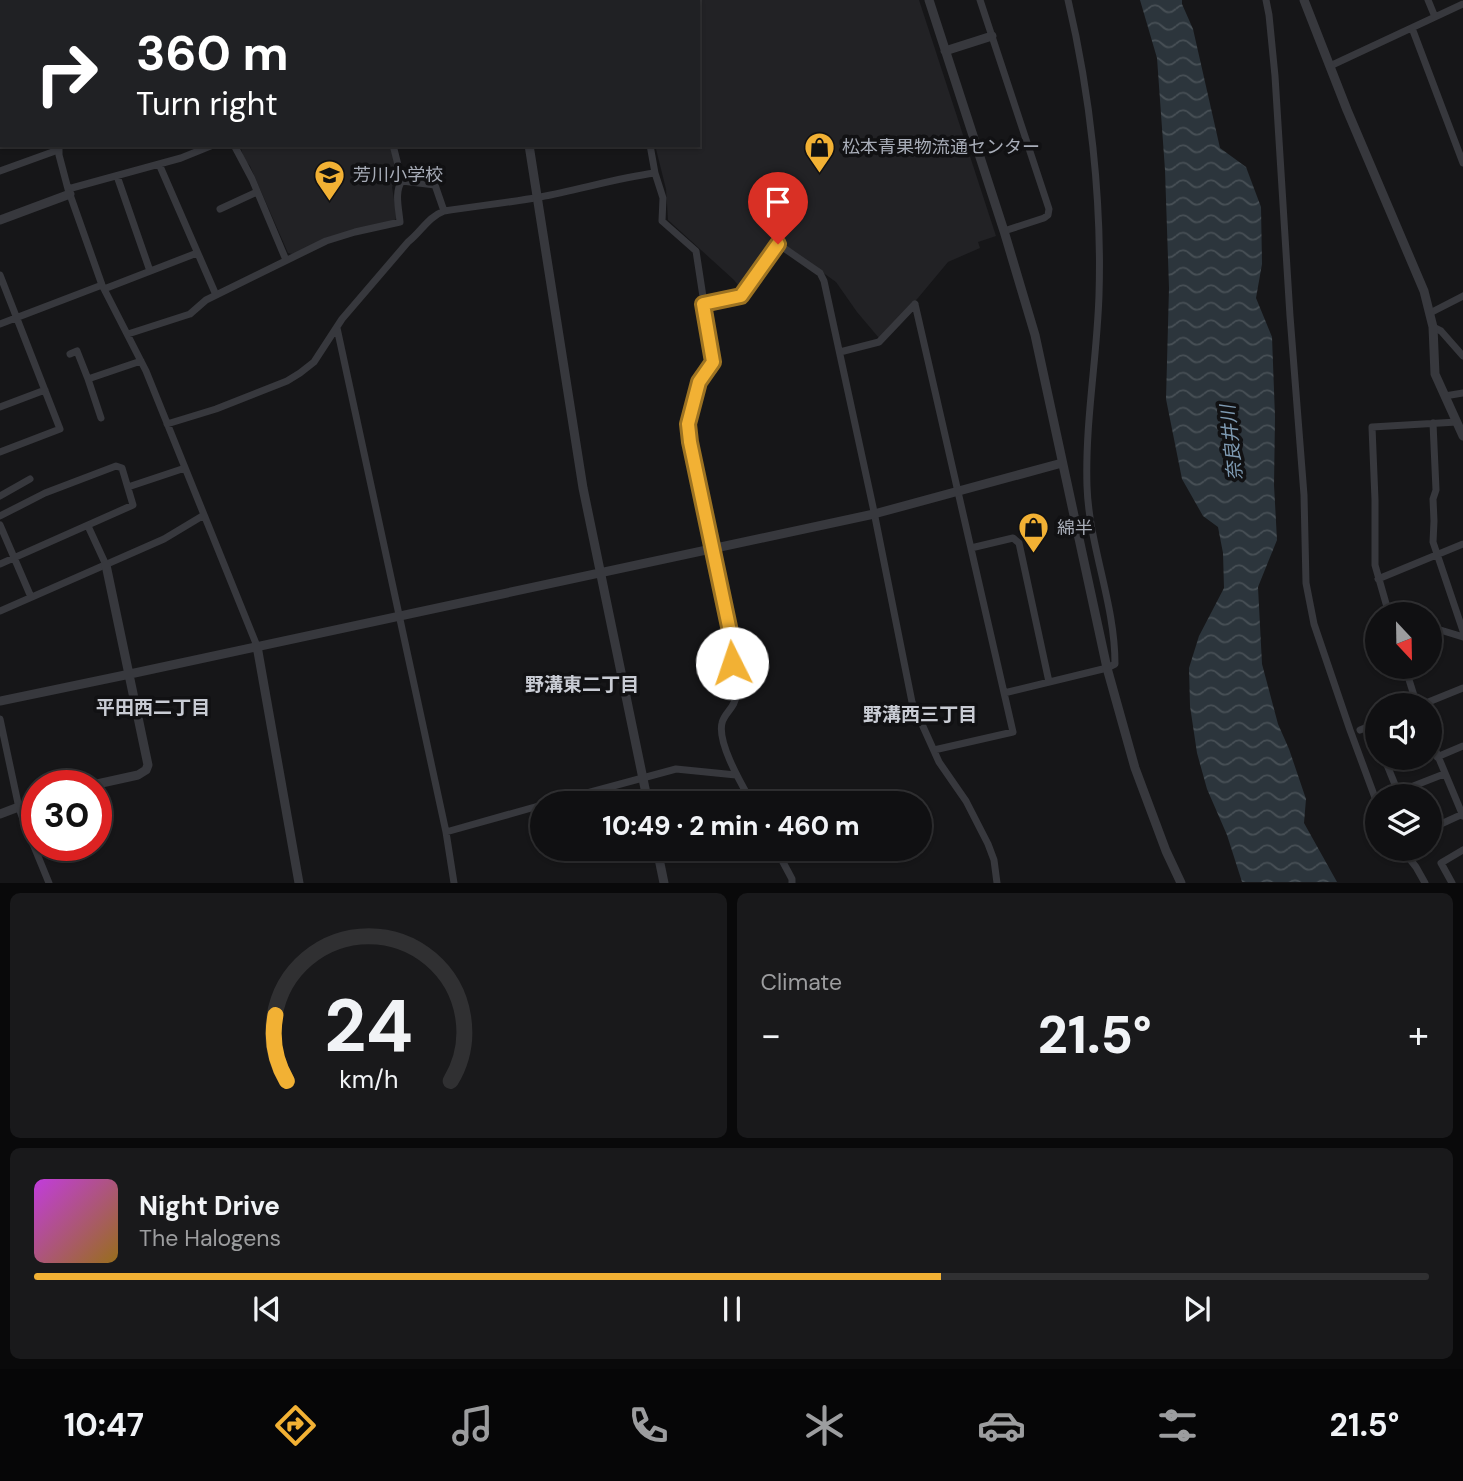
<!DOCTYPE html>
<meta charset="utf-8">
<style>
:root{--surface:#101012;--page:#19191b;--text:#f1f3f6;--muted:#9c9d9f;--line:#303032;--accent:#f2b134}
body{margin:0;font-family:"DM Sans","Noto Sans JP",sans-serif;background:var(--page);color:var(--text);height:100vh;display:flex;flex-direction:column;font-size:26px;white-space:nowrap}
*{box-sizing:border-box;margin:0}
p{font-size:23px;color:var(--muted)}
.icon{flex:none;width:38px;height:38px;fill:none;stroke:currentColor;stroke-width:2;stroke-linecap:round;stroke-linejoin:round}
.map{position:relative;height:883px;overflow:hidden}
.panel{display:flex;flex-direction:column;gap:10px;padding:10px;background:#09090a;flex:1}
.panel>*{flex:none}
.guide{position:absolute;left:0px;top:0px;width:700px;height:147px;box-shadow:0 2px 5px #0004,0 0 0 2px var(--line);background:#202124;color:#fff;overflow:hidden}
.needle{width:46px;rotate:158deg}
.fabs{position:absolute;left:1365px;top:602px;display:grid;gap:14px}
.fabs a{display:grid;place-items:center;width:77px;height:77px;border-radius:50%;background:var(--surface);box-shadow:0 2px 5px #0004,0 0 0 2px var(--line);font-size:35px}
.speed{position:absolute;left:21px;top:770px;display:flex;gap:14px;font-size:35px;font-weight:700;text-align:center}
.speed>*{display:grid;place-content:center;width:91px;height:91px;border-radius:50%;background:var(--surface);box-shadow:0 2px 5px #0004,0 0 0 2px var(--line);line-height:1}
.speed .limit{border:10px solid #d22;background:#fff;color:#111}
.pin{position:absolute;display:grid;place-items:center;width:60px;height:60px;color:#fff;margin:-72px -30px;border-radius:50% 50% 50% 0;rotate:-45deg;box-shadow:0 0 7px #0007}
.pin .icon{rotate:45deg}
.me{position:absolute;width:77px;margin:-38px;rotate:356deg;stroke-linejoin:round;filter:drop-shadow(0 0 5px #0008)}
.turn{display:flex;align-items:center;gap:24px;height:147px;padding:0 21px;font-size:32px}
.turn .icon{width:91px;height:91px;stroke-width:2.5}
.turn b{display:block;font-size:49px;line-height:60px}
.big{font-size:52px;font-weight:800;line-height:1.1}
.panel .widget{flex:1;display:flex;flex-direction:column;justify-content:center;gap:10px;min-width:0;padding:0 24px;border-radius:10px;background:var(--page)}
.panel .dial{align-items:center;gap:0}
.dial svg{height:182px;overflow:visible;fill:none;stroke:var(--line);stroke-width:7;stroke-linecap:round;text-anchor:middle}
.dial text{fill:var(--text);stroke:none}
.song{display:flex;align-items:center;gap:21px}
.cover{width:84px;height:84px;border-radius:10px;background:linear-gradient(135deg,hsl(290 70% 55%),hsl(40 70% 35%))}
.played{height:7px;border-radius:4px;background:linear-gradient(90deg,var(--accent) 65%,var(--line) 65%)}
.keys{display:flex;justify-content:space-around;direction:ltr}
.heat{display:flex;justify-content:space-between;align-items:center;font-size:38px;direction:ltr}
.panel .tiles{flex:1;display:grid;gap:10px;grid-template-columns:1fr 1fr}
.widget:last-child{grid-column:span 2}
.trip{position:absolute;left:530px;top:791px;width:402px;height:70px;border-radius:35px;background:var(--surface);box-shadow:0 2px 5px #0004,0 0 0 2px var(--line);font-weight:800;line-height:70px;text-align:center}
.tab-bar{display:flex;height:112px;justify-content:space-around;align-items:center;background:#060607;color:var(--muted)}
.tab-bar .icon{width:49px;height:49px}
.tab-bar .current{color:var(--accent)}
.tab-bar b{font-size:32px;color:var(--text)}
.map>svg:first-child{display:block}
.built{fill:#222225}
.water{fill:url(#water-waves)}
.lines{fill:none;stroke-linecap:round;stroke-linejoin:round}
.minor{stroke:#37383d;stroke-width:7}
.tertiary{stroke:#37383d;stroke-width:9}
.route-casing{stroke:#9d7322;stroke-width:18}
.route{stroke:#f2b134;stroke-width:12}
.labels{text-anchor:middle;stroke-width:7;stroke-linejoin:round;paint-order:stroke}
.poi-label{font-size:18px;fill:#a8adb8;stroke:#111113;text-anchor:start}
.water-label{font-size:19px;font-style:italic;fill:#7f9bb3;stroke:#111113}
.neighbourhood-label{font-size:19px;font-weight:bold;fill:#c9ccd4;stroke:#111113}
</style>
<div class="map">
<svg width="1463" height="883" viewBox="0 0 1463 883">
<defs>
<pattern id="water-waves" width="16" height="10" patternUnits="userSpaceOnUse" patternTransform="scale(1.75)"><rect width="16" height="10" fill="#2c353c"/><path d="M0 5q4-4 8 0t8 0" fill="none" stroke="#485056"/></pattern>
</defs>
<rect width="100%" height="100%" fill="#161618"/>
<path class="built" d="M645 0H919L996 236 978 242 980 248 948 262 918 298 879 338 857 312 836 282 776 239 770 251 741 289 734 280 668 220 666 189 655 145H698V2H645Z
M240 145H391L397 175 392 187 397 217 395 220 292 254 288 253 250 166 244 159Z"/>
<path class="water" d="M1140 0H1182V4L1193 29 1220 148 1246 167 1261 207 1262 264 1256 298 1272 337 1275 417 1274 485 1277 540 1258 587 1262 664 1278 724 1289 749 1306 799 1304 823 1337 882H1242L1227 835 1207 789 1197 753 1190 706 1189 668 1199 636 1224 588 1223 553 1218 527 1203 516 1182 479 1166 399 1169 288 1165 170 1157 58Z"/>
<g class="lines">
<path class="minor" d="M50 0 51 2
M347 0V2
M640 0V2
M980 0 1049 209 1048 215 1044 218 1004 231
M1266 0 1269 15 1275 76 1290 316 1304 495 1306 583 1314 624 1350 730 1377 803
M1428 0 1435 17
M217 2 224 0
M1412 28 1463 163
M1330 66 1463 4
M59 145V155L68 189 102 285 146 371 257 646
M234 145 252 179 286 260
M650 145 655 173 663 198 662 221 696 251 713 362 699 381 688 424 690 442 732 641C732 650 731 659 732 668 733 676 736 686 736 695 736 707 724 713 722 723 717 743 742 785 752 803
M159 164 216 295
M0 171 58 150
M117 176 150 271
M402 181 435 185 444 211
M68 189 181 158 213 145
M220 209 257 192
M0 275 60 429 0 452
M104 289 197 253
M703 304 742 296 778 244 820 273 824 281 873 507 912 702 939 762 966 801 988 844 994 860 997 883
M915 304 1013 732 934 750
M1430 313 1463 296
M0 324 102 285
M1433 327 1441 331 1463 356
M337 328 446 832 454 883
M128 334 190 314 206 300 326 241 355 232 400 222C399 209 394 192 402 181L393 145
M840 352 879 342 915 304
M70 354 77 351 88 379
M1445 396 1463 393
M0 407 45 390
M101 418 88 379 141 361
M1433 423 1436 490 1433 499 1434 521 1433 542 1463 631
M167 424 216 409 287 381 300 373 314 362 342 319 408 242C421 232 428 217 444 211 475 206 508 203 540 197 579 190 616 178 655 173
M128 487 185 468
M0 496 30 479
M0 516 45 493 116 466 122 468 133 505 0 564
M0 525 31 597
M88 526 106 565
M971 548 1013 538 1019 543 1049 682
M1378 579 1463 544
M0 611 164 539 204 515
M1389 614 1375 565V500L1372 427 1457 422
M1430 631 1437 629 1463 637
M1405 667 1417 705
M1004 693 1107 668 1115 664C1115 603 1089 546 1087 486 1085 422 1097 359 1099 295 1102 200 1090 93 1068 0
M1421 705 1463 688
M0 719 19 808 24 822 49 883
M1360 730 1377 723
M1430 737 1463 816
M1437 757 1463 746
M1389 758 1385 760 1398 792 1444 774
M550 803 676 769 736 775
M1430 829 1463 814
M446 832 542 805
M776 849 792 879V883
M1402 849 1416 867 1425 883
M1452 883 1441 863 1463 850"/>
<path class="tertiary" d="M468 0 469 2
M929 0 1004 231 1035 335 1107 668 1135 768 1166 851 1181 883
M1304 0 1347 110 1424 291 1433 327 1435 374 1463 436
M945 51 992 36
M529 145 583 488 648 803
M0 220 70 194
M257 646 299 883
M0 701 130 674 874 514 1062 463
M88 786 138 775 146 770 148 765 106 565
M0 814 37 800
M657 849 664 883"/>
</g>
<g class="lines">
<defs>
<path id="route" d="M732 663V641L690 442 688 424 699 382 713 362 703 304 741 296 778 244"/>
</defs>
<use href="#route" class="route-casing"/>
<use href="#route" class="route"/>
</g>
<defs>
<symbol id="shop-pin" viewBox="-11 -11 22 30"><path d="M0 17L-7.5 6A9.5 9.5 0 1 1 7.5 6Z" fill="#f2b134" stroke="#111113"/><path d="M-5-2.5h2.3a2.7 3.5 0 0 1 5.4 0H5L5.5 6h-11ZM-1.5-2.5h3a1.5 2.3 0 0 0-3 0Z" fill="#111"/></symbol>
<symbol id="school-pin" viewBox="-11 -11 22 30"><path d="M0 17L-7.5 6A9.5 9.5 0 1 1 7.5 6Z" fill="#f2b134" stroke="#111113"/><path d="M0-5L7-2L0 1L-7-2ZM-4 1L0 2.5L4 1V4Q0 6-4 4Z" fill="#111"/></symbol>
</defs>
<g fill-rule="evenodd">
<use href="#shop-pin" x="802" y="130" width="35" height="47"/>
<use href="#school-pin" x="312" y="158" width="35" height="47"/>
<use href="#shop-pin" x="1016" y="510" width="35" height="47"/>
</g>
<g class="labels">
<g class="poi-label">
<text x="842" y="153">松本青果物流通センター</text>
<text x="353" y="181">芳川小学校</text>
<text x="1057" y="534">綿半</text>
</g>
<g class="water-label">
<text transform="translate(1231 443) rotate(-96)" y="7">奈良井川</text>
</g>
<g class="neighbourhood-label">
<text x="582" y="691">野溝東二丁目</text>
<text x="153" y="714">平田西二丁目</text>
<text x="920" y="721">野溝西三丁目</text>
</g>
</g>
</svg>
<div class="fabs">
<a><svg class="needle" viewBox="-14 -14 28 28"><path d="M0-13l5 13h-10z" fill="#e53935"/><path d="M0 13l5-13h-10z" fill="#9c9d9f"/></svg></a>
<a><svg class="icon" aria-label="sound" viewBox="0 0 24 24"><path d="M4 9h4l5-4v14l-5-4H4zM17 9q2 3 0 6"/></svg></a>
<a><svg class="icon" aria-label="layers" viewBox="0 0 24 24"><path d="M12 4l9 5-9 5-9-5zM3 14l9 5 9-5"/></svg></a>
</div>
<div class="speed"><div class="limit">30</div></div>
<div class="pin" style="left:778px;top:244px;background:#d93025"><svg class="icon" aria-label="arrive" viewBox="0 0 24 24"><path d="M6 21V4h12l-3 4 3 4H6"/></svg></div>
<svg class="me" style="left:732px;top:663px" viewBox="-20 -20 40 40"><circle r="19" fill="#fff"/><path d="M0-13L10 11 0 6-10 11z" fill="#f2b134"/></svg>
<div class="trip">10:49 · 2 min · 460 m</div>
<div class="guide">
<div class="turn"><svg class="icon" aria-label="right" viewBox="0 0 24 24"><path d="M7 20v-9h11M14 6l5 5-5 5"/></svg><div><b>360 m</b>Turn right</div></div>
</div>
</div>
<section class="panel">
<div class="tiles">
<div class="widget dial"><svg viewBox="0 0 100 80">
<path d="M14 69A42 42 0 1 1 86 69"/>
<path d="M14 69A42 42 0 0 1 9 40" stroke="#f2b134"/>
<text x="50" y="56" font-size="32" font-weight="700">24</text>
<text x="50" y="72" font-size="11">km/h</text>
</svg></div>
<div class="widget"><p>Climate</p>
<div class="heat"><a>−</a><b class="big">21.5°</b><a>+</a></div>
</div>
<div class="widget">
<div class="song"><i class="cover"></i><div><b>Night Drive</b><p>The Halogens</p></div></div>
<div class="played"></div>
<div class="keys"><svg class="icon" aria-label="previous" viewBox="0 0 24 24"><path d="M18 5L8 12l10 7zM5 5v14"/></svg><svg class="icon" aria-label="pause" viewBox="0 0 24 24"><path d="M8 5v14M16 5v14"/></svg><svg class="icon" aria-label="next" viewBox="0 0 24 24"><path d="M6 5l10 7-10 7zM19 5v14"/></svg></div>
</div>
</div>
</section>
<nav class="tab-bar">
<b>10:47</b>
<svg class="icon current" aria-label="directions" viewBox="0 0 24 24"><path d="M12 3l9 9-9 9-9-9zM9 14v-3h6M13 9l2 2-2 2"/></svg>
<svg class="icon" aria-label="music" viewBox="0 0 24 24"><path d="M9 18V5l10-2v13"/><circle cx="6" cy="18" r="3"/><circle cx="16" cy="16" r="3"/></svg>
<svg class="icon" aria-label="phone" viewBox="0 0 24 24"><path d="M5 4h4l2 5-3 2q2 4 5 5l2-3 5 2v4C11 20 4 13 5 4z"/></svg>
<svg class="icon" aria-label="climate" viewBox="0 0 24 24"><path d="M12 3v18M4 7l16 10M4 17L20 7"/></svg>
<svg class="icon" aria-label="car" viewBox="0 0 24 24"><path d="M5 17H2v-5l4-1 3-4h7l3 4 3 1v5h-3M9 17h6M6 11h13"/><circle cx="7" cy="17" r="2"/><circle cx="17" cy="17" r="2"/></svg>
<svg class="icon" aria-label="filters" viewBox="0 0 24 24"><path d="M4 7h16M4 17h16"/><circle cx="9" cy="7" r="2"/><circle cx="15" cy="17" r="2"/></svg>
<b>21.5°</b>
</nav>
